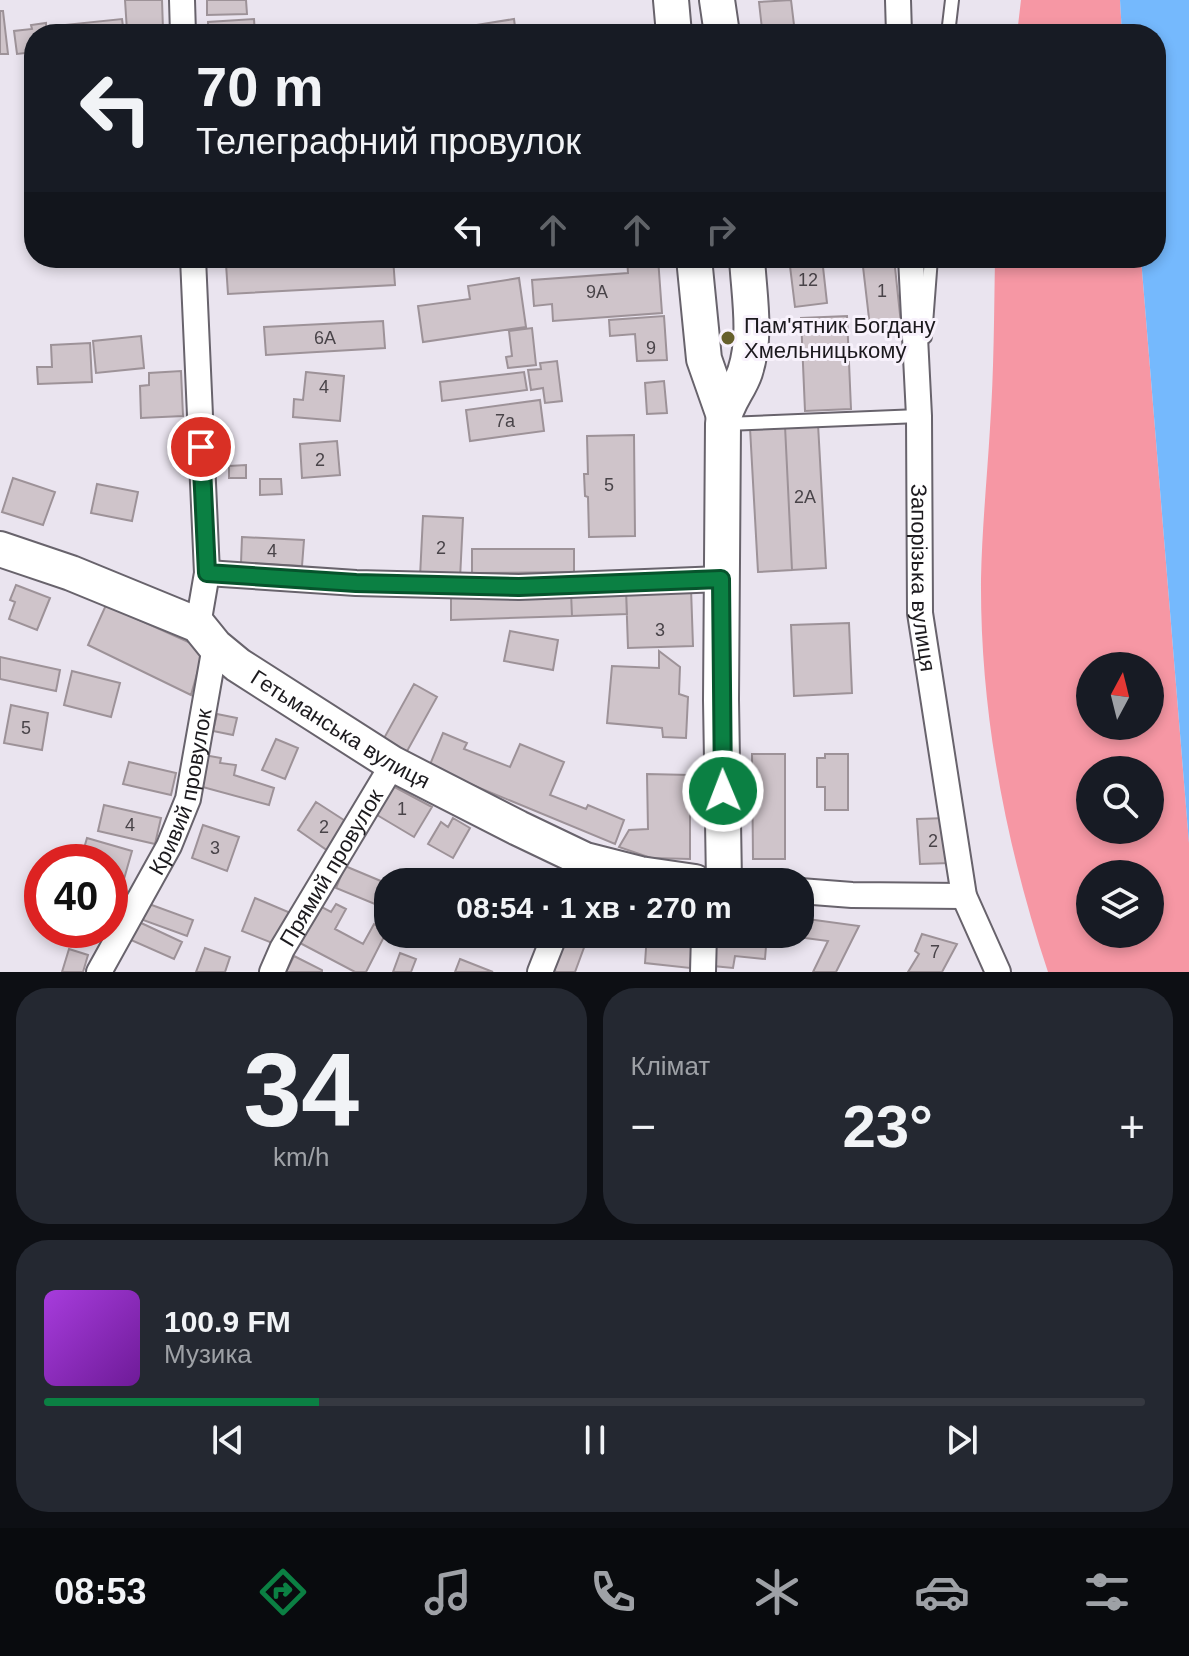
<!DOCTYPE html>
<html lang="uk">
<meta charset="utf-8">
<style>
:root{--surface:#171b24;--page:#242831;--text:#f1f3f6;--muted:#9ea1a6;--line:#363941;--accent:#0b8043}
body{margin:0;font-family:Arial,sans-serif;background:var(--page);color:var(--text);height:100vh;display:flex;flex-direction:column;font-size:30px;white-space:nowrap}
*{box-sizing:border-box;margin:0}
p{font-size:26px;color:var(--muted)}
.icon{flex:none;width:44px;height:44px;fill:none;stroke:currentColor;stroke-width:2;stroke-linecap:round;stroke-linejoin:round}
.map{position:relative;height:972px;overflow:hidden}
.side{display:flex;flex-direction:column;gap:16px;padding:16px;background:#0d0f14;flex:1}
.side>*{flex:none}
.hud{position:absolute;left:24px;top:24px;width:1142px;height:244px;border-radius:32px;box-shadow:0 4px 12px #0003;background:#171b24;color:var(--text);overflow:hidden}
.needle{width:52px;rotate:7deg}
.buttons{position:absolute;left:1076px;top:652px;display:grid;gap:16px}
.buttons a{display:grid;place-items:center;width:88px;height:88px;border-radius:50%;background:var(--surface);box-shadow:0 4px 12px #0003;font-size:40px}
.speed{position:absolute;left:24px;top:844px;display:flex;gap:16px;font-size:40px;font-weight:700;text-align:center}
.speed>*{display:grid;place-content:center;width:104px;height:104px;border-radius:50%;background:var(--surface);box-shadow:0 4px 12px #0003;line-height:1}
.speed .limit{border:12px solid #d22;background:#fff;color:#111}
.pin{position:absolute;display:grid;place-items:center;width:68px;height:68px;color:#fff;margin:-34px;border:4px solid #fff;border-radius:50%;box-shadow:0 2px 8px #0007}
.me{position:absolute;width:88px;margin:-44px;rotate:359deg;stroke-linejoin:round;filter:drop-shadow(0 0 6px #0008)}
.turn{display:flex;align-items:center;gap:28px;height:168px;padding:0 40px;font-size:36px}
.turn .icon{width:104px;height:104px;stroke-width:2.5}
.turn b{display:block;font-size:56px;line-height:68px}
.lanes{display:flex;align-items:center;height:76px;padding:0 40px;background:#0003;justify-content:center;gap:40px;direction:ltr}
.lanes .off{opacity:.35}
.big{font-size:60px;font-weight:800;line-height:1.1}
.side .tile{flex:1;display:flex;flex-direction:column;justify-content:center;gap:12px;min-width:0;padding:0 28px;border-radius:32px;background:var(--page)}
.side .dial{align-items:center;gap:0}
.dial b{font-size:104px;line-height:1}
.song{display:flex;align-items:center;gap:24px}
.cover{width:96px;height:96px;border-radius:12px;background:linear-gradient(135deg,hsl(280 70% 55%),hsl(280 70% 35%))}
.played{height:8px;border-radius:4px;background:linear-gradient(90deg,var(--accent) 25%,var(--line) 25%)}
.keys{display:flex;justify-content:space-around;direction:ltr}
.heat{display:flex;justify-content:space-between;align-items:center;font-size:44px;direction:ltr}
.side .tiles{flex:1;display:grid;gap:16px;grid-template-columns:1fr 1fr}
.tile:last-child{grid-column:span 2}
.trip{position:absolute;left:374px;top:868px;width:440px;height:80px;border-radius:32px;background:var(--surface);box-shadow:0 4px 12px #0003;font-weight:800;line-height:80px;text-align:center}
.menu{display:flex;height:128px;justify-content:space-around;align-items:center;background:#090b0e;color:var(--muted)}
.menu .icon{width:56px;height:56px}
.menu .current{color:var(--accent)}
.menu b{font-size:36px;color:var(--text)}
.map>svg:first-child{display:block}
.green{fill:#f697a4;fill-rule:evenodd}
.water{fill:#75b9fd}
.building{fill:#cfc4ca;stroke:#9d9298;stroke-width:2}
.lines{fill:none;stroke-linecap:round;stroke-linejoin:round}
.lane-casing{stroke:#68636c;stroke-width:16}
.street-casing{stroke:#68636c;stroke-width:28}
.secondary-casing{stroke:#68636c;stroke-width:38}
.lane{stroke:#fff;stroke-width:12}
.street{stroke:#fff;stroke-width:24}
.secondary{stroke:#fff;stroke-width:34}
.route-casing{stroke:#07532c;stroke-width:20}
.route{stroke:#0b8043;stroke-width:14}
.poi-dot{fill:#66602c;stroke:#f8f2fc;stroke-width:3}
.labels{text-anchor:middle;stroke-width:6;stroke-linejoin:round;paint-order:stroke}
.number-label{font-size:18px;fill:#494449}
.poi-label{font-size:22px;fill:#1c1a1e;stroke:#f8f2fc;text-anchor:start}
.street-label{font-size:22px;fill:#1c1a1e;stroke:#f8f2fc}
</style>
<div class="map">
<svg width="1189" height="972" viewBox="0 0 1189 972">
<rect width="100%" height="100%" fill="#eae4ef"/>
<path class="green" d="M1021 0H1120L1122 34H1017Z
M995 258H1141L1189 843V972H1048C1006 846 980 713 981 579 982 529 987 478 990 428 994 371 994 315 995 258ZM1090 666H1150V726H1090ZM1090 770H1150V830H1090ZM1090 874H1150V934H1090Z"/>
<path class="water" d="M1120 0H1189V843L1141 258H1156V34H1122Z"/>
<path class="building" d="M125 0H162L163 30 127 31Z
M207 0H246L247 14 207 15Z
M791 0 794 25 762 29 759 2Z
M0 11H3L8 54H0Z
M122 19 124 34H34V52L17 54 14 31 32 29 31 25 46 23V27Z
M254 19 255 34H208V22Z
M514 19 516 34H477L476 25Z
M794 25 795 34H762V29Z
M616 28V34H553Z
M133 258H173V263L133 262Z
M330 258H393L395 285 228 294 226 264Z
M627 258H658L662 313 553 321 552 304 534 306 532 280 628 273Z
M789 258H822L827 303 795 307Z
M862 258H894L901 324 870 327Z
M519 278 526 327 423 342 418 306 470 299 468 286Z
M664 316 667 360 637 361 635 334 610 336 609 320Z
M847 316 851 409 805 411 801 318Z
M383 321 385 348 266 355 264 327Z
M532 328 536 365 508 368 506 357 512 356 509 331Z
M141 336 144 368 96 373 93 341Z
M90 343 92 382 38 384 37 367H52L51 345Z
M557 361 562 401 545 403 543 388 531 390 528 370 541 369 540 363Z
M181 371 183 416 141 418 140 386 149 385V373Z
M306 372 344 376 340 421 293 417 294 399 303 400Z
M524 372 527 390 442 401 440 382Z
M664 381 667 413 647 414 645 383Z
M540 400 544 431 470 441 466 410Z
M818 424 826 568 792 570 785 426Z
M785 426 792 570 758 572 750 428Z
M634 435 635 536 589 537 588 497 585 496 584 474H588L587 436Z
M337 441 340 475 302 478 300 444Z
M246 465V478H229V466Z
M13 478 55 492 43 525 2 512Z
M260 479H281L282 494 260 495Z
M97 484 138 492 132 521 91 513Z
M423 516 463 518 460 579 420 577Z
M242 537 304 540 302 566 241 563Z
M472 549H574V572L472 573Z
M16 585 50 598 37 630 9 619 15 602 10 600Z
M691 588 693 646 628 648 626 590Z
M626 590 627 614 572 616 571 592Z
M571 592 572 616 451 620V596Z
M106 605 204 649 191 695 88 645Z
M849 623 852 693 794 696 791 625Z
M510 631 558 640 553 670 504 661Z
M659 651 680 667 679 694 688 697 686 738 663 737 662 728 607 723 612 666 659 668Z
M0 657 60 670 56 691 0 679Z
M72 671 120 683 111 717 64 705Z
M414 684 437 697 406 753 383 740Z
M11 705 48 713 42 750 4 743Z
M217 714 237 718 233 735 213 731Z
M443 733 467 743 464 749 510 767 520 744 564 762 550 795 586 809 588 805 624 820 615 844 429 767Z
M276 739 298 748 285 779 262 770Z
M752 754H785V859H753Z
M825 754H848V810H825V787H817V758H825Z
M204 755 221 758 220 763 236 765 234 775 274 788 269 805 199 786Z
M129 762 176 773 171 795 123 784Z
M647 774 690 775V859L651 858 619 847 629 830 648 829Z
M389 784 432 807 414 837 372 812Z
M316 802 350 824 331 853 298 830Z
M104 805 161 818 155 844 98 831Z
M453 818 470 828 453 858 428 844 441 822 448 827Z
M947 818 950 863 920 864 917 819Z
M203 825 239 837 227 871 192 858Z
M87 838 132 851 124 879 110 875V862H80Z
M345 866 388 884 387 909 336 888Z
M255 898 293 914 280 946 242 931Z
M149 904 193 920 187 936 143 920Z
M336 904 346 909 335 929 363 944 374 924 387 931 366 972H355L300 943 320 906 331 912Z
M800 918 859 926 836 972H813L828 941 790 936 800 934Z
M139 922 182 942 174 959 131 940Z
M526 934H542L537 947 523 941Z
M567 934H589L575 972H557L553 971Z
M647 934H693L690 968 645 963Z
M716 934H767L765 959 735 956 733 968 713 966Z
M922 934 957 944 942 972H908L919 954 915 951Z
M205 948 230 957 225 972H196Z
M69 949 88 955 83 972H62Z
M400 953 416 959 411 972H393Z
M294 956 322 970V972H286Z
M460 959 493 972H455Z"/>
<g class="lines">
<defs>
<path id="lane" d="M948 34 952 0
M925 337 931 258
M726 424 919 416"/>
<g id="street">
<path d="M182 0 183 34"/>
<path d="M898 0 899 34"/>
<path d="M193 258 207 573 198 625"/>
<path id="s1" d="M911 258 919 416 920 613 964 896 998 972"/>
<path d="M207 573 356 583 519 587 721 579"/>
<path d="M800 891 852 895 964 896"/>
<path id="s2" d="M99 972 169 846 188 799 215 646"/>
<path id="s3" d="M272 972 282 949 393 764"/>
<path d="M540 972 555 934"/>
<path d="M703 972 704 934"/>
</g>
<g id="secondary">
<path d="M671 0 674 34"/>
<path d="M717 0 722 34"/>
<path d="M694 258 704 359 724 416"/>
<path id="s4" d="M0 549 71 573 198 625 215 646 238 665 393 764 518 828 585 860 640 874 695 882"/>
<path d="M724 882 721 700 723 424C724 405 739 390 745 372 757 335 749 296 747 258"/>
</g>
</defs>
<use href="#lane" class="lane-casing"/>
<use href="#street" class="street-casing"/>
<use href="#secondary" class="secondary-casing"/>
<use href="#lane" class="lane"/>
<use href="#street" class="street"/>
<use href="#secondary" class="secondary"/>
</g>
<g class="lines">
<defs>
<path id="route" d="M201 447 207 573 356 583 519 587 721 579 723 791"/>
</defs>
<use href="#route" class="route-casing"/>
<use href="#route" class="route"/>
</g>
<circle class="poi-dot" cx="728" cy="338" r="8"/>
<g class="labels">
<g class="number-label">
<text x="808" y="286">12</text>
<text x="882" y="297">1</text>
<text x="597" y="298">9А</text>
<text x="325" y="344">6А</text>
<text x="651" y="354">9</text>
<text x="324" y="393">4</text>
<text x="505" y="427">7а</text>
<text x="320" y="466">2</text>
<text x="609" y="491">5</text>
<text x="805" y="503">2А</text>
<text x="441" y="554">2</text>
<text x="272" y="557">4</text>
<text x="660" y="636">3</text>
<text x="26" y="734">5</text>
<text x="402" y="815">1</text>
<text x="130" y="831">4</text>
<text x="324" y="833">2</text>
<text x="933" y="847">2</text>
<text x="215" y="854">3</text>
<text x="935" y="958">7</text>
</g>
<g class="poi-label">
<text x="744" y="333">Пам'ятник Богдану<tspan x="744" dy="25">Хмельницькому</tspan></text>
</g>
<g class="street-label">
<text dy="8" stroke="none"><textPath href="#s1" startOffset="320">Запорізька вулиця</textPath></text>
<text dy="8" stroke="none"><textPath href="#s4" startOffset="390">Гетьманська вулиця</textPath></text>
<text dy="8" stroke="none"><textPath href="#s2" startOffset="200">Кривий провулок</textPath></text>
<text dy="8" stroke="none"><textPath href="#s3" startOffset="120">Прямий провулок</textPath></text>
</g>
</g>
</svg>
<div class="buttons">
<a><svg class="needle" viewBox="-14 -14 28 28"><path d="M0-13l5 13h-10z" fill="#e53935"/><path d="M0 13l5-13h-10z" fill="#9ea1a6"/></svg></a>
<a><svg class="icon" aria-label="search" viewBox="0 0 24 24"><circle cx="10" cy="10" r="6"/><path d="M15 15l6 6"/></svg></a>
<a><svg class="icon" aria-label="layers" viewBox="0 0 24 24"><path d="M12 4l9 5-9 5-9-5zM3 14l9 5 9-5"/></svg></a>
</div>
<div class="speed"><div class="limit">40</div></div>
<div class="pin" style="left:201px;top:447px;background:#d93025"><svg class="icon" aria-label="arrive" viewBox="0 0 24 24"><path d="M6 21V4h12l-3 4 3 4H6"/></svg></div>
<svg class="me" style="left:723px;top:791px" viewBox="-20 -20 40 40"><circle r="17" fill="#0b8043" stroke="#fff" stroke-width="3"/><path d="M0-11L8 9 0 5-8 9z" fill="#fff"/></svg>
<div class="trip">08:54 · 1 хв · 270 m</div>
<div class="hud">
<div class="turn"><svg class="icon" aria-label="left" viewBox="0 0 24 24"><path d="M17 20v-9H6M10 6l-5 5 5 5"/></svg><div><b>70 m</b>Телеграфний провулок</div></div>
<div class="lanes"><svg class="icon" aria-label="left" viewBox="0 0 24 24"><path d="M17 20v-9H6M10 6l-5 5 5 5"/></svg><svg class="icon off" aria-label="ahead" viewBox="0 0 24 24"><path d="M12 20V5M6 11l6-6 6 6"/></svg><svg class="icon off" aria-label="ahead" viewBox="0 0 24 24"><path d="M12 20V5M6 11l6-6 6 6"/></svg><svg class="icon off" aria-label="right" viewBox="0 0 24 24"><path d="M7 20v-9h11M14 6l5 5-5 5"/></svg></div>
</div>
</div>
<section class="side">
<div class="tiles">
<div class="tile dial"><b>34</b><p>km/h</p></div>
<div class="tile"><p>Клімат</p>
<div class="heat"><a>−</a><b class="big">23°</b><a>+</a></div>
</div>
<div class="tile">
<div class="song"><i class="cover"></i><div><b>100.9 FM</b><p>Музика</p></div></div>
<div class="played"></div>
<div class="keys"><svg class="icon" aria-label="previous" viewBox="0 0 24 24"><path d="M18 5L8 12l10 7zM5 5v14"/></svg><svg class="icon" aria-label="pause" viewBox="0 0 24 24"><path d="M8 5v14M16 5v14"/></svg><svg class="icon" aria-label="next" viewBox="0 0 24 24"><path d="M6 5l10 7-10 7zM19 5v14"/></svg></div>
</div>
</div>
</section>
<nav class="menu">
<b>08:53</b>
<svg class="icon current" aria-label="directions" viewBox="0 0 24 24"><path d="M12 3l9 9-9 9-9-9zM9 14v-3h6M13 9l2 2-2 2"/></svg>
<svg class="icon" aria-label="music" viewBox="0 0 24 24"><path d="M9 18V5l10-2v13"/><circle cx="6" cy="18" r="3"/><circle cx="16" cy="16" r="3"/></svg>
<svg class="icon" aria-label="phone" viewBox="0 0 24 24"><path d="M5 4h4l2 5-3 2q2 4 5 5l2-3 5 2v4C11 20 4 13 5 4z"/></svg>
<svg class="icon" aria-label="climate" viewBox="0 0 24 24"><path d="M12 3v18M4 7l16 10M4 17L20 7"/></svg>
<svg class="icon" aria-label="car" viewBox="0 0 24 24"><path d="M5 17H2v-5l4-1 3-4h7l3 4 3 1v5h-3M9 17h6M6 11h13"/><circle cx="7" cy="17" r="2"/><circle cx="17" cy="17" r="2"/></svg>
<svg class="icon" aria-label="filters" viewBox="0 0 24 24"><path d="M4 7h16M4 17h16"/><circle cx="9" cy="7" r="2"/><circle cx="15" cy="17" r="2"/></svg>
</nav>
